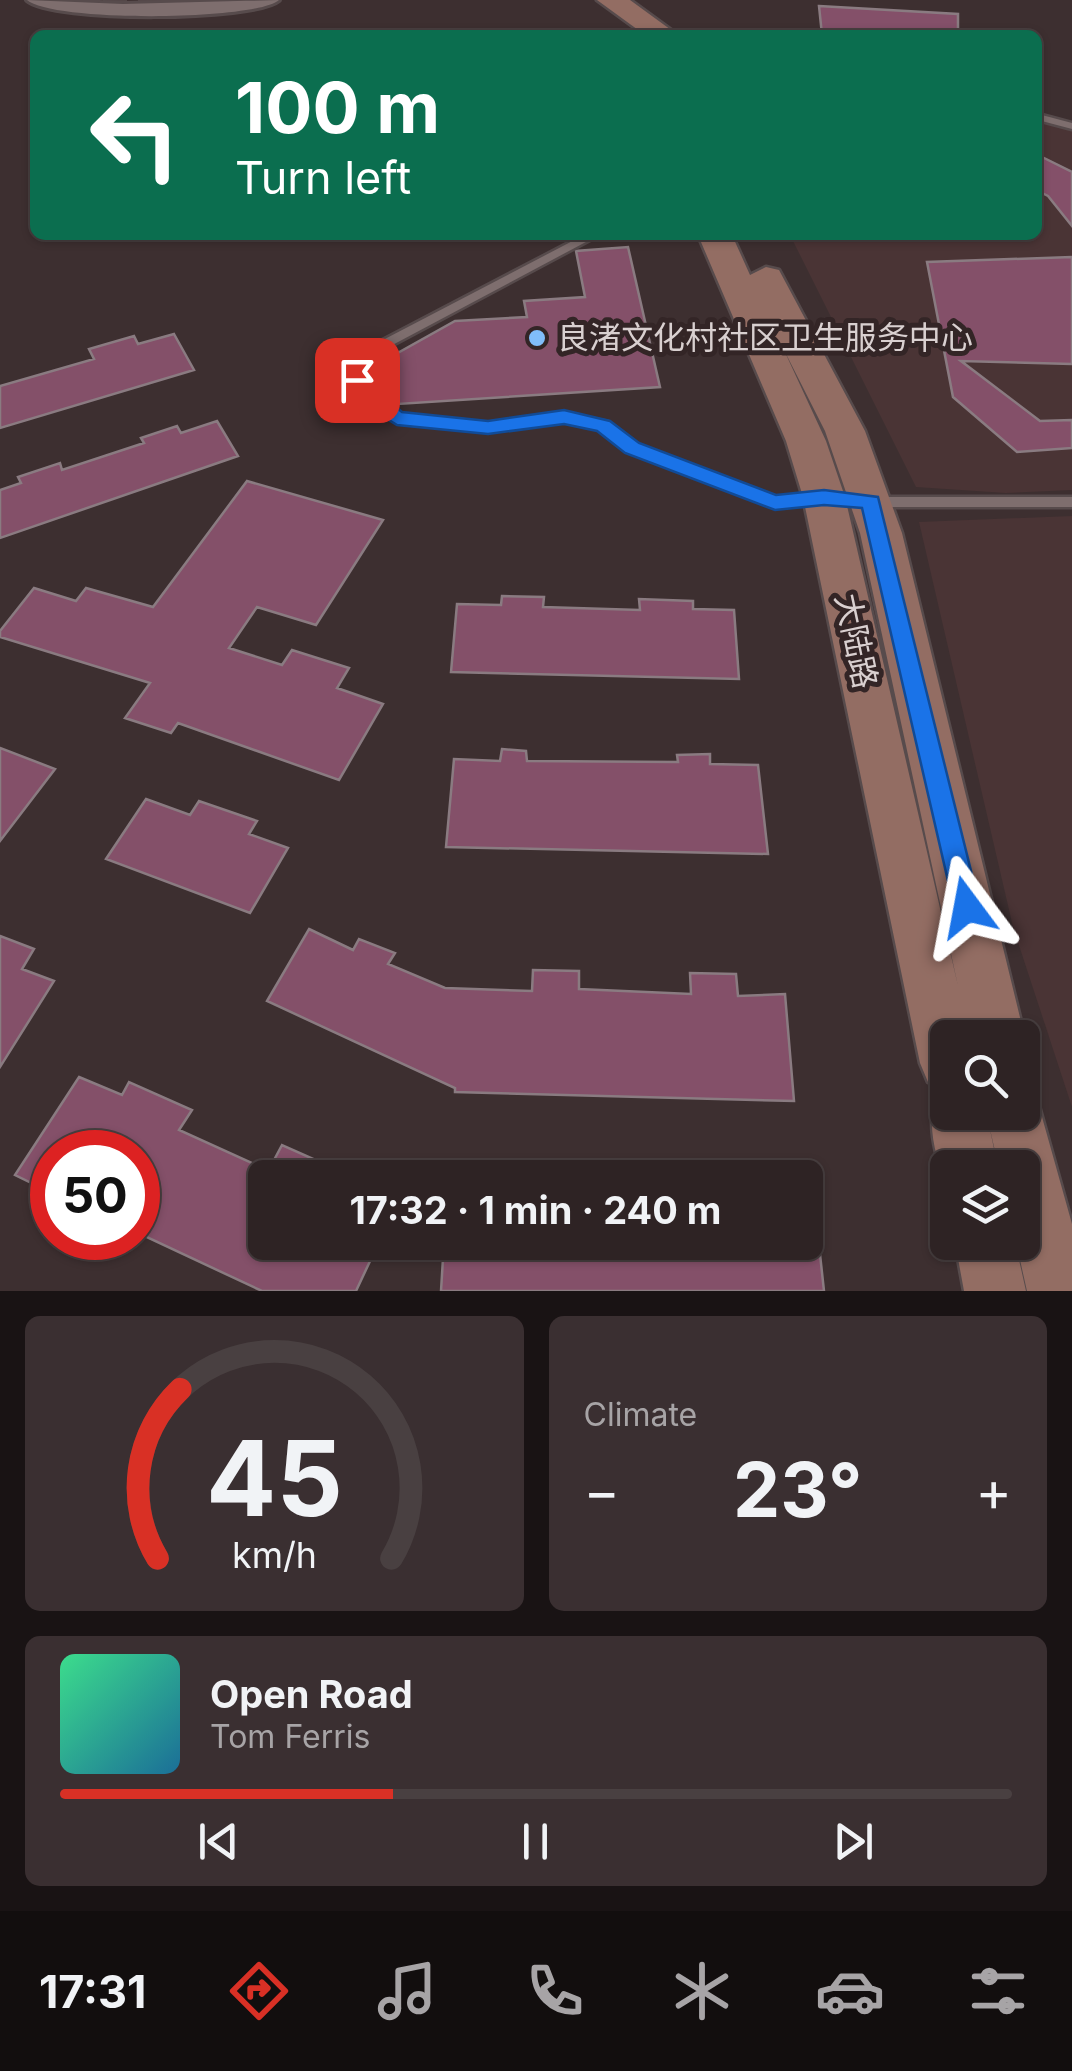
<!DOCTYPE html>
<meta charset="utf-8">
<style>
:root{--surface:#2e2324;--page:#3a2f31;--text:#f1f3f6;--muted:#a7a4a6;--line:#494041;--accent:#d93025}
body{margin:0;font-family:Inter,"Noto Sans SC",sans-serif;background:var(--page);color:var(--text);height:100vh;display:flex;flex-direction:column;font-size:38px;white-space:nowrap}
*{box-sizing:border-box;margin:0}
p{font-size:32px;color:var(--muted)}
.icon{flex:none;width:55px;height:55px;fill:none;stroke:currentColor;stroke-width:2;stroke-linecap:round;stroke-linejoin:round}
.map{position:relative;height:1291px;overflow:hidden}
.details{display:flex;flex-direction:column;gap:25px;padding:25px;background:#191314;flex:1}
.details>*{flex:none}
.banner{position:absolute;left:30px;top:30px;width:1012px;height:210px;border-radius:15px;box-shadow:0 2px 8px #0004,0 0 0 2px var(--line);background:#0b6e4f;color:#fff;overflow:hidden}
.tools{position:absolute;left:930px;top:1020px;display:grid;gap:20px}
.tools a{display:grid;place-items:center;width:110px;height:110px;border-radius:15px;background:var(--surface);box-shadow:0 2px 8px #0004,0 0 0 2px var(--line);font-size:50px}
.speed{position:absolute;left:30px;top:1130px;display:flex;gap:20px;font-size:50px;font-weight:700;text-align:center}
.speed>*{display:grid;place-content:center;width:130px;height:130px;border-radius:50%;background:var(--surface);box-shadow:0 2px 8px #0004,0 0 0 2px var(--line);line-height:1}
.speed .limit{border:15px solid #d22;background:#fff;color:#111}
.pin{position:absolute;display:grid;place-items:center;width:85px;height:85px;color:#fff;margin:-42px;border-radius:20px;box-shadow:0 5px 15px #0006}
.me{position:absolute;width:110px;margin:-55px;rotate:347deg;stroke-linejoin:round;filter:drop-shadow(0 0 8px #0008)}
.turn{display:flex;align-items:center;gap:35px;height:210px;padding:0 40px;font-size:45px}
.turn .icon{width:130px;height:130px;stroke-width:2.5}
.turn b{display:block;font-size:70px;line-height:85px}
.big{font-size:75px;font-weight:700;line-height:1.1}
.details .tile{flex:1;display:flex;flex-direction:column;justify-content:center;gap:15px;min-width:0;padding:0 35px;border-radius:15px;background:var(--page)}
.details .dial{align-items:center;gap:0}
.dial svg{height:260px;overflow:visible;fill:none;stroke:var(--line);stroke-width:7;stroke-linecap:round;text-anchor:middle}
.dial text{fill:var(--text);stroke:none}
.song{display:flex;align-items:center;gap:30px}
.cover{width:120px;height:120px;border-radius:15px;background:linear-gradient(135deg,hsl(150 70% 55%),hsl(200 70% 35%))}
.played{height:10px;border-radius:5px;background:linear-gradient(90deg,var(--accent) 35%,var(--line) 35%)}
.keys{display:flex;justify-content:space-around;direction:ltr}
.heat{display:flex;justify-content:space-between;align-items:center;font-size:55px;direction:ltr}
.details .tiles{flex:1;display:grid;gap:25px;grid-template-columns:1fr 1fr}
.tile:last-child{grid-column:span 2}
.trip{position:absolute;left:248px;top:1160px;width:575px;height:100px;border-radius:15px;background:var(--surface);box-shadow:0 2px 8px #0004,0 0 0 2px var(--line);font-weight:700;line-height:100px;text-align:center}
.tabs{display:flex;height:160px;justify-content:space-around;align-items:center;background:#120e0e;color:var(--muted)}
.tabs .icon{width:70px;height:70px}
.tabs .selected{color:var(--accent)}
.tabs b{font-size:45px;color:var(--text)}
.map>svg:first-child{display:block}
.built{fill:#4a3435}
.building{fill:#845069;stroke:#8a7b81;stroke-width:2.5}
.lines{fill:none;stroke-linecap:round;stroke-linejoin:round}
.street-tunnel{stroke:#544748;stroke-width:24;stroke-dasharray:24 11;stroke-linecap:butt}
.lane-casing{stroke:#574b4c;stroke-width:5}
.street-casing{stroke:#574b4c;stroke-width:6}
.secondary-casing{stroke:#574b4c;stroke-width:5}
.lane{fill:#7e6e6e;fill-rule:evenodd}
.street{fill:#7e6e6e;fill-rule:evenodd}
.secondary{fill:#936d63;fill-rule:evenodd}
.route{fill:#1a73e8;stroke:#114b97;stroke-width:2.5}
.poi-dot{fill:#80bdfa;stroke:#332526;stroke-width:4}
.labels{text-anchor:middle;stroke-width:10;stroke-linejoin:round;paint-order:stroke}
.poi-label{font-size:32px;fill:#d9d0d0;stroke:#332526;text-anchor:start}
.street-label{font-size:32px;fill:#d9d0d0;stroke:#332526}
</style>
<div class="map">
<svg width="1072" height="1291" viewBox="0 0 1072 1291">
<rect width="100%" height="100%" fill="#3d2f30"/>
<path class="built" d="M1038 113 1072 122V490L1006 493 916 487 790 235H1038Z
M1072 516V1107L1013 927 919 522Z"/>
<path class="building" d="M819 6 958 14V35H822Z
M1038 155 1072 172V226L1048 196 1038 191Z
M628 247 660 387 398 404 396 354 455 321 527 317 524 301 585 297 576 251Z
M1072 257V364L961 361 1040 421 1072 420V448L1017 452 953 397 927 262Z
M174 334 194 370 0 428V386L94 359 89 349 134 336 138 344Z
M217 421 238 456 0 538V490L21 483 18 477 60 463 62 470 144 443 141 438 177 426 181 433Z
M247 481 383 520 316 625 257 607 229 648 282 665 292 650 349 668 337 688 383 704 339 780 178 723 171 733 125 718 150 683 0 637V631L34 588 76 601 86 588 153 607Z
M502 596 544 597 543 607 640 610 639 599 693 601V609L734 610 739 679 451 672 457 604 501 605Z
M0 748 55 769 0 841Z
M502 749 526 751 527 761 678 762 677 755 710 754V764L758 765 768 854 446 847 454 759 500 761Z
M146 799 190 815 199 801 257 821 249 834 288 848 250 913 106 859Z
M309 929 353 950 359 939 395 953 388 964 445 988 532 991 533 970 579 971V989L691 994 690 973 736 974 738 996 785 994 794 1101 455 1092V1088L267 1001Z
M0 936 34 949 22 969 54 981 0 1067Z
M79 1077 122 1095 129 1082 192 1110 179 1130 265 1169V1177L282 1145 356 1178H265V1242H379L356 1291H262L138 1233V1152H52V1193L15 1175Z
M444 1242 819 1245 824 1291H441Z"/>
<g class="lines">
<path class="street-tunnel" d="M103 0H172"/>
<defs>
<path id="lane" d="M1038 114 1072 123V129L1038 120Z
M584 235H599L368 358 363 381 375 397 400 414 488 424 564 413 608 422 637 445 776 497 821 493 828 498 826 501 770 505 627 451 599 429 564 421 488 432 397 422 365 403 351 381 358 353Z
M874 497H1072V507H874L867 502Z"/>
<path id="street" d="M27 0 123 4 279 0C255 21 52 22 27 0Z"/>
<path id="secondary" d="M597 0H630L678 35H645Z
M698 235H732L750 275 766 267 779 270 865 431 902 533 1025 1038 1022 1043V1038H948V1112H1022V1087L1035 1092 1072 1224V1291H1027L1016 1242H1022V1168H999L989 1125 998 1168H948V1187C935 1157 925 1122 938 1092L945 1089 928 1082 920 1063 803 497 786 441ZM783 348 825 431 860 533 958 986 845 497 826 441Z
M955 1242H1015L1026 1291H964Z"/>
</defs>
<use href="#lane" class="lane-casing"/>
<use href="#street" class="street-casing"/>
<use href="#secondary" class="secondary-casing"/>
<use href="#lane" class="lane"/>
<use href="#street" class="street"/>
<use href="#secondary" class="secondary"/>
</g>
<path class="route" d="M357 374 402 412 488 421 564 410 610 421 639 443 776 495 824 490 878 497 980 907 977 916 967 919 958 916 954 907 862 508 824 505 775 510 625 453 597 431 564 424 488 434 397 425 363 404 347 380Z"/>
<circle class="poi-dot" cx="537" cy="338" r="10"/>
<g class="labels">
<g class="poi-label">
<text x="557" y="349">良渚文化村社区卫生服务中心</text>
</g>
<g class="street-label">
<text transform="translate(856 641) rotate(78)" y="11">大陆路</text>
</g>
</g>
</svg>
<div class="tools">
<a><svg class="icon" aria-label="search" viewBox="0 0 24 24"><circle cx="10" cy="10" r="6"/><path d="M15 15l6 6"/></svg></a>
<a><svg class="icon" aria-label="layers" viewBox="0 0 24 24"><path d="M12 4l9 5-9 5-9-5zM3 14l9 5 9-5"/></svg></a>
</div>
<div class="speed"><div class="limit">50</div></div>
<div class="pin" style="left:357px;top:380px;background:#d93025"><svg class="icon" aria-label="arrive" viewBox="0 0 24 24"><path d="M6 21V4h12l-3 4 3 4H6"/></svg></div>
<svg class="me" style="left:967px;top:907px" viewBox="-20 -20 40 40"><path d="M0-17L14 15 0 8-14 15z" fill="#1a73e8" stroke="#fff" stroke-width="4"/></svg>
<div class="trip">17:32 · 1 min · 240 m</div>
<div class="banner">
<div class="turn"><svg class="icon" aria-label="left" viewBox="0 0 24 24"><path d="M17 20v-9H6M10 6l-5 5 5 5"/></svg><div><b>100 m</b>Turn left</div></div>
</div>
</div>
<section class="details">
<div class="tiles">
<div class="tile dial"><svg viewBox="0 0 100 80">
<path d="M14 69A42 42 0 1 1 86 69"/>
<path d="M14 69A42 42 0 0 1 21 17" stroke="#d93025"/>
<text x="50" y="56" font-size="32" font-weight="700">45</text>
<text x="50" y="72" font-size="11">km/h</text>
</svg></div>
<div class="tile"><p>Climate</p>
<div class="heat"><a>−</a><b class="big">23°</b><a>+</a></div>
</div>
<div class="tile">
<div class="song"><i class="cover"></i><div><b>Open Road</b><p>Tom Ferris</p></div></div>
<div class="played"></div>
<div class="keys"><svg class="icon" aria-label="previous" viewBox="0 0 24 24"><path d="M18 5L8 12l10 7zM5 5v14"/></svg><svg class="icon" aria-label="pause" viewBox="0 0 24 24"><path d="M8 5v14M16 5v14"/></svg><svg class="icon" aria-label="next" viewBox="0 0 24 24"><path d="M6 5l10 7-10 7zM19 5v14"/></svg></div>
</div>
</div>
</section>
<nav class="tabs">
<b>17:31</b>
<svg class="icon selected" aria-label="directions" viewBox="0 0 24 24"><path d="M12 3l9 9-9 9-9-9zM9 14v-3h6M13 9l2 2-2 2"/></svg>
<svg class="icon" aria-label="music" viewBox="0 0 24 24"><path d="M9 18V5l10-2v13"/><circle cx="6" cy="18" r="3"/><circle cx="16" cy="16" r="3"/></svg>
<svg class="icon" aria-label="phone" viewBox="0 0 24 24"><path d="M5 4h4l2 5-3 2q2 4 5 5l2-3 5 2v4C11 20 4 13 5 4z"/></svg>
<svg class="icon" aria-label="climate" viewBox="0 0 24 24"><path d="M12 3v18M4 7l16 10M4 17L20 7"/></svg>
<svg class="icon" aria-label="car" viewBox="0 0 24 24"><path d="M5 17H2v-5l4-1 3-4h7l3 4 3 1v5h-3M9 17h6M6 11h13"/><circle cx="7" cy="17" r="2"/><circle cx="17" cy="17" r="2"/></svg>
<svg class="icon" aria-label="filters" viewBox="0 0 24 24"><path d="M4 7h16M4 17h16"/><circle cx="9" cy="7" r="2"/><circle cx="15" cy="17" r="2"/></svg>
</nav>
